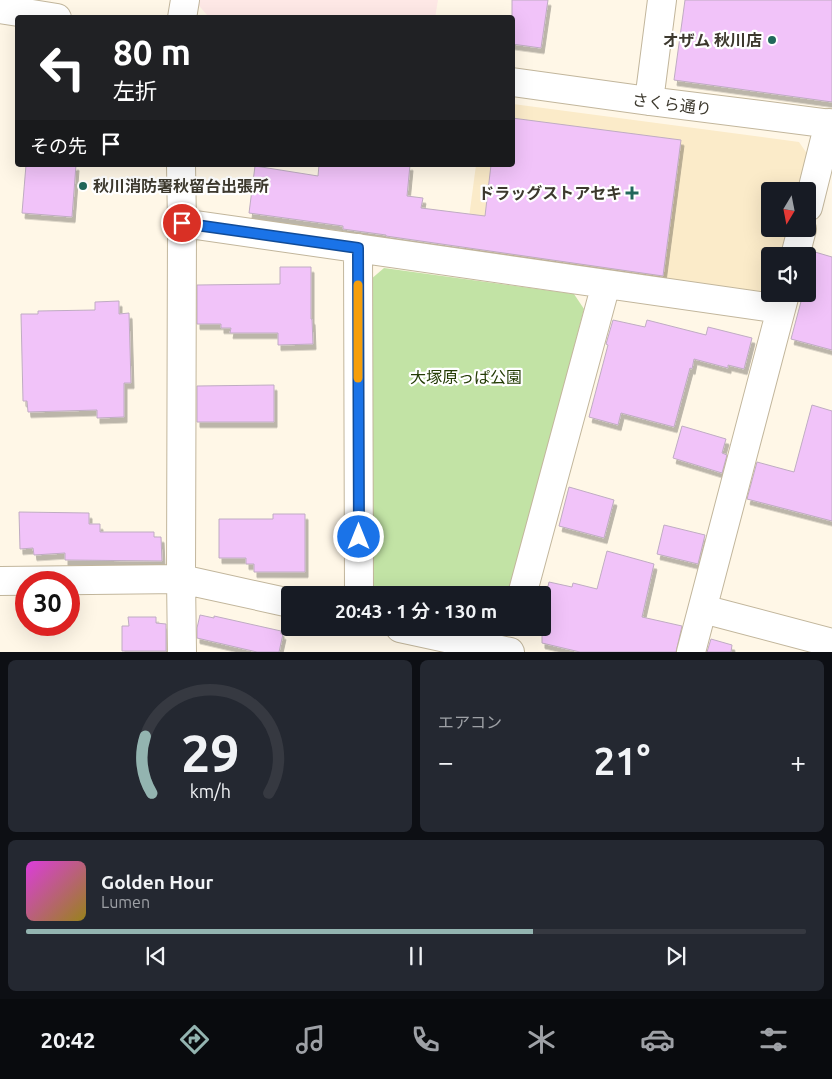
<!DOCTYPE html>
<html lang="ja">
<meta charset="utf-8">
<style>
:root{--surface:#171b24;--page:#242831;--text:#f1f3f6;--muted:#9ea1a6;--line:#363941;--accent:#93b4b0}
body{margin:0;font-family:Ubuntu,"Noto Sans JP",sans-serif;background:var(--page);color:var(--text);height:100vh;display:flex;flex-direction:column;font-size:19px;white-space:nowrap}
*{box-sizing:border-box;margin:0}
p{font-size:16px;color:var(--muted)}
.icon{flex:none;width:28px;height:28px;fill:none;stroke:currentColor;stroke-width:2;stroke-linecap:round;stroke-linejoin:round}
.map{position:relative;height:652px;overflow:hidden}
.sheet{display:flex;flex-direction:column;gap:8px;padding:8px;background:#0d0f14;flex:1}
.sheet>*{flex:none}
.banner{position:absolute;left:15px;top:15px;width:500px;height:152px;border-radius:5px;box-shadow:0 5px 20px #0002;background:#202124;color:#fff;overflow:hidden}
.needle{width:32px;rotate:190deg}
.buttons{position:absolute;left:761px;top:182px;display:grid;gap:10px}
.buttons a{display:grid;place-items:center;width:55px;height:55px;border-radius:5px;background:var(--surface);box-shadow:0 5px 20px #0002;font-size:25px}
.speed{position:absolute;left:15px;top:571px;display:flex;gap:10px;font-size:25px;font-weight:700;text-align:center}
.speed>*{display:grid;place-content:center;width:65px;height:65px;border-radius:50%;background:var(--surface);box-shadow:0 5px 20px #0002;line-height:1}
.speed .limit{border:8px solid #d22;background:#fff;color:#111}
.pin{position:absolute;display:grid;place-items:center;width:42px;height:42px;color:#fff;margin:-21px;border:2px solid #fff;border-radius:50%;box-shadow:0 1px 5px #0007}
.me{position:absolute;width:55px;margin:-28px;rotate:0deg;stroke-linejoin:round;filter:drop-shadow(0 0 4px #0008)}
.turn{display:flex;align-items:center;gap:18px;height:105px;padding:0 15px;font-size:22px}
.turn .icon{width:65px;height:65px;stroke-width:2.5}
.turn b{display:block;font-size:35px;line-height:42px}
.then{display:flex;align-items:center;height:48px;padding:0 15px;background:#0003;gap:10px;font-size:19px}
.big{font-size:38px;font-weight:600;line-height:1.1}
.sheet .card{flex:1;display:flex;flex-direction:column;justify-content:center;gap:8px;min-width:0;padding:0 18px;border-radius:8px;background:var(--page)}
.sheet .dial{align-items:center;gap:0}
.dial svg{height:130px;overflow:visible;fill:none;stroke:var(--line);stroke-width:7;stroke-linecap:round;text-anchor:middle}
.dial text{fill:var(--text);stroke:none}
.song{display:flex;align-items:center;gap:15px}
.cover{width:60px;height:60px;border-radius:8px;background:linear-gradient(135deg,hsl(300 70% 55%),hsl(50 70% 35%))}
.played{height:5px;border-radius:2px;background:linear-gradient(90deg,var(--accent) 65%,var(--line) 65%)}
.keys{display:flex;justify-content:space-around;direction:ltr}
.heat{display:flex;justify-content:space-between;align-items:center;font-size:28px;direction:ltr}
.sheet .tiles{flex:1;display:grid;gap:8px;grid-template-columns:1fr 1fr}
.card:last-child{grid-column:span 2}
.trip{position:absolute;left:281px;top:586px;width:270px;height:50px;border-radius:5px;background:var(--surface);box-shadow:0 5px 20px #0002;font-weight:600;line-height:50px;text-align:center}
.tabs{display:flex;height:80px;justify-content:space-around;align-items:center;background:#090b0e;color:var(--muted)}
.tabs .icon{width:35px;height:35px}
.tabs .current{color:var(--accent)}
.tabs b{font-size:22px;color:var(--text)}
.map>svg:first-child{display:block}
.built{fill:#fbebc9}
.education{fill:#fee8e6}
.green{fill:#c2e3a5}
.building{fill:#f1c3f9;stroke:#bfacc2;filter:url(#shadow)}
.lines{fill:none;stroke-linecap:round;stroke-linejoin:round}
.minor-casing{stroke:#c2b69c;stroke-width:30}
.minor{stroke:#fff;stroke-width:28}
.route-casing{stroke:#114b97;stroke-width:12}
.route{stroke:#1a73e8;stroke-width:9}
.slow{stroke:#f59e0b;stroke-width:9}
.poi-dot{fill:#21685b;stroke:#fff;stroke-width:2}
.labels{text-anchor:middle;stroke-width:4.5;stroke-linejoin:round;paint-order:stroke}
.poi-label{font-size:16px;font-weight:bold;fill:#3d392e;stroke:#fff;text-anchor:end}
.street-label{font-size:16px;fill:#3d392e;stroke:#fff}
.park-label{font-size:16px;fill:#243c05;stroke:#fff}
</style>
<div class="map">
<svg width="832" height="652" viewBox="0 0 832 652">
<defs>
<filter id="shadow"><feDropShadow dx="3" dy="5.5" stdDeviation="0" flood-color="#0004"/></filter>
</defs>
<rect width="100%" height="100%" fill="#fff7e7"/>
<path class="built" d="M513 104 799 142 810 158 801 191H770V229H791L784 256H770V289L760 296 464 255 476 165H512Z"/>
<path class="education" d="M195 0H438L435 18H222L207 15 195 1Z"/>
<path class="green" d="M384 268 574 294 584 309 509 595H371L370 280Z"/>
<path class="building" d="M512 0H548L541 48 512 44Z
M685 0H832V102L674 80Z
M512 118 681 140 663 276 386 236V235L343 229V226L249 213 255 166 318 176 319 165H410L407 196 423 198 421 208 485 216 491 165H512Z
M26 165H76L72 217 22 213Z
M815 252 832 257V350L791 339 803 294H808V278Z
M280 267H311V319H312L313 344 278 345V333H230L231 328H221V324H197V285L280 284Z
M119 301V314L129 313 131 383H124V417L97 418V410L28 412 27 401H23L21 314H38V311L95 310V302Z
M613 320 645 327 647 320 706 335 708 327 752 338 744 369 728 365V368L694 359 692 369 690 368 674 427 621 413 618 425 589 417 608 345 606 344Z
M274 385V422H197V386Z
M812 405 832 411V521L747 499 757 462 794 472Z
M682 426 726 439 722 453 727 455 722 473 673 458Z
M569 487 614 500 604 538 559 526Z
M19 512 89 513V524H100V532H154V537H161L162 561 65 560V553L34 555 33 548 20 549Z
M273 514H305V572H254V564H246V558H219V519H273Z
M664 525 705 535 698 564 657 554Z
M607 551 654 564 642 617 682 626 676 652H580L542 643V612L549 582 572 587 573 583 597 589Z
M200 615 214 618V616L281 631V634H283L279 652H257L197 638V628Z
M128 617H156V623L166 624V651H122V626H129Z
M711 639 732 645 731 652H707Z"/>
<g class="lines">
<defs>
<path id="minor" d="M0 9 57 18
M182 18 185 0
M512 82 649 101 832 124
M649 101 662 0
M181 165 182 223 181 579 182 652
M808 207 829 123
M182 223 781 309
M358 248 359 595
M795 256 802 229
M0 581 181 579 290 603
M522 595 606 284
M703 609 832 643
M400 628 510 652
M691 652 785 294"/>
</defs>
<use href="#minor" class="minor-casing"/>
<use href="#minor" class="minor"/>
</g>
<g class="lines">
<defs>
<path id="route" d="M182 223 358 248 359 537"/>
</defs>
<use href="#route" class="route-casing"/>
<use href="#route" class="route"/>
<path class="slow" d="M358 285V378"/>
</g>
<g class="poi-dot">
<circle cx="772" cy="40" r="5"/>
<circle cx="83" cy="186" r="5"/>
<path d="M629.5 185.5h5v5h5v5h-5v5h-5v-5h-5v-5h5z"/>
</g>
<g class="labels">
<g class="poi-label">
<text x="762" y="46">オザム 秋川店</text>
<text x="93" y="192" text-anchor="start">秋川消防署秋留台出張所</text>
<text x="622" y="199">ドラッグストアセキ</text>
</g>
<g class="street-label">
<text transform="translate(672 104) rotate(7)" y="6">さくら通り</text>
</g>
<g class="park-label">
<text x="466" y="383">大塚原っぱ公園</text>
</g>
</g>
</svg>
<div class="buttons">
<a><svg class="needle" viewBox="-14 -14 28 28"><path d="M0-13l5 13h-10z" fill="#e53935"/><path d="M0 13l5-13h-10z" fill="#9ea1a6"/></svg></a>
<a><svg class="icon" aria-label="sound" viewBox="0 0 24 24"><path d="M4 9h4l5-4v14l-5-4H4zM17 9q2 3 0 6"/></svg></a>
</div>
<div class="speed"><div class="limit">30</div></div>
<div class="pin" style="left:182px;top:223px;background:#d93025"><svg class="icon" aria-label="arrive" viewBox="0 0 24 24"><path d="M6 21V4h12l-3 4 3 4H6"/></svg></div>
<svg class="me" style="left:359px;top:537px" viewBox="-20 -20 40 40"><circle r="17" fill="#1a73e8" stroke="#fff" stroke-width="3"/><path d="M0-11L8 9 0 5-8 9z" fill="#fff"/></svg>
<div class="trip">20:43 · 1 分 · 130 m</div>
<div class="banner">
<div class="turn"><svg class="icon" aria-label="left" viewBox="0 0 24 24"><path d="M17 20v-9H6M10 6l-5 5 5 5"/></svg><div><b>80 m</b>左折</div></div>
<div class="then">その先<svg class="icon" aria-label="arrive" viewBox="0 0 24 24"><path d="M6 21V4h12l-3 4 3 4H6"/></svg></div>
</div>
</div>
<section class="sheet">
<div class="tiles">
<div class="card dial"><svg viewBox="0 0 100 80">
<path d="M14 69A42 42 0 1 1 86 69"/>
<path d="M14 69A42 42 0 0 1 10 34" stroke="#93b4b0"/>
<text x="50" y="56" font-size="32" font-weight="700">29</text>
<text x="50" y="72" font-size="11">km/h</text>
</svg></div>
<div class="card"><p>エアコン</p>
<div class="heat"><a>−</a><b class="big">21°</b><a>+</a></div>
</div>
<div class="card">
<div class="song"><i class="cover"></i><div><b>Golden Hour</b><p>Lumen</p></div></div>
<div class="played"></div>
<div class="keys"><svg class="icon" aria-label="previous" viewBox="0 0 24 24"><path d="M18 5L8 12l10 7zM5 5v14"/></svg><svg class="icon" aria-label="pause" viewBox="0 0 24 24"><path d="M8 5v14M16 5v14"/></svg><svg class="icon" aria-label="next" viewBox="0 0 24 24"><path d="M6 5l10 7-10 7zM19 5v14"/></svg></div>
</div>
</div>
</section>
<nav class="tabs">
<b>20:42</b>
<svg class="icon current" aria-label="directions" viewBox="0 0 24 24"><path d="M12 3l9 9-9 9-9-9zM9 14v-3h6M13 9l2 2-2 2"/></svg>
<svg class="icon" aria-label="music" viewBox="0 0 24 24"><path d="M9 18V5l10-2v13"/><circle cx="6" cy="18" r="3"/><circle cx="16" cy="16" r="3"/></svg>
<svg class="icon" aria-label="phone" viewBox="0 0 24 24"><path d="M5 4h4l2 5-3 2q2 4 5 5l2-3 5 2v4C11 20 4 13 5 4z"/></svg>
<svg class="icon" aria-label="climate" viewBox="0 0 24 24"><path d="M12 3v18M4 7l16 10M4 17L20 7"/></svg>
<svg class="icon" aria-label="car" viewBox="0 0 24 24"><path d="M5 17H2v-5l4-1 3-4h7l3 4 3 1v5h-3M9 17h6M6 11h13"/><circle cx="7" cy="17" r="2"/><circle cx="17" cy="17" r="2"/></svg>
<svg class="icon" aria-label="filters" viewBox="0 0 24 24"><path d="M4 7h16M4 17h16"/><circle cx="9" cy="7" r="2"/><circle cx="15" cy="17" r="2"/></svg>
</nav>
